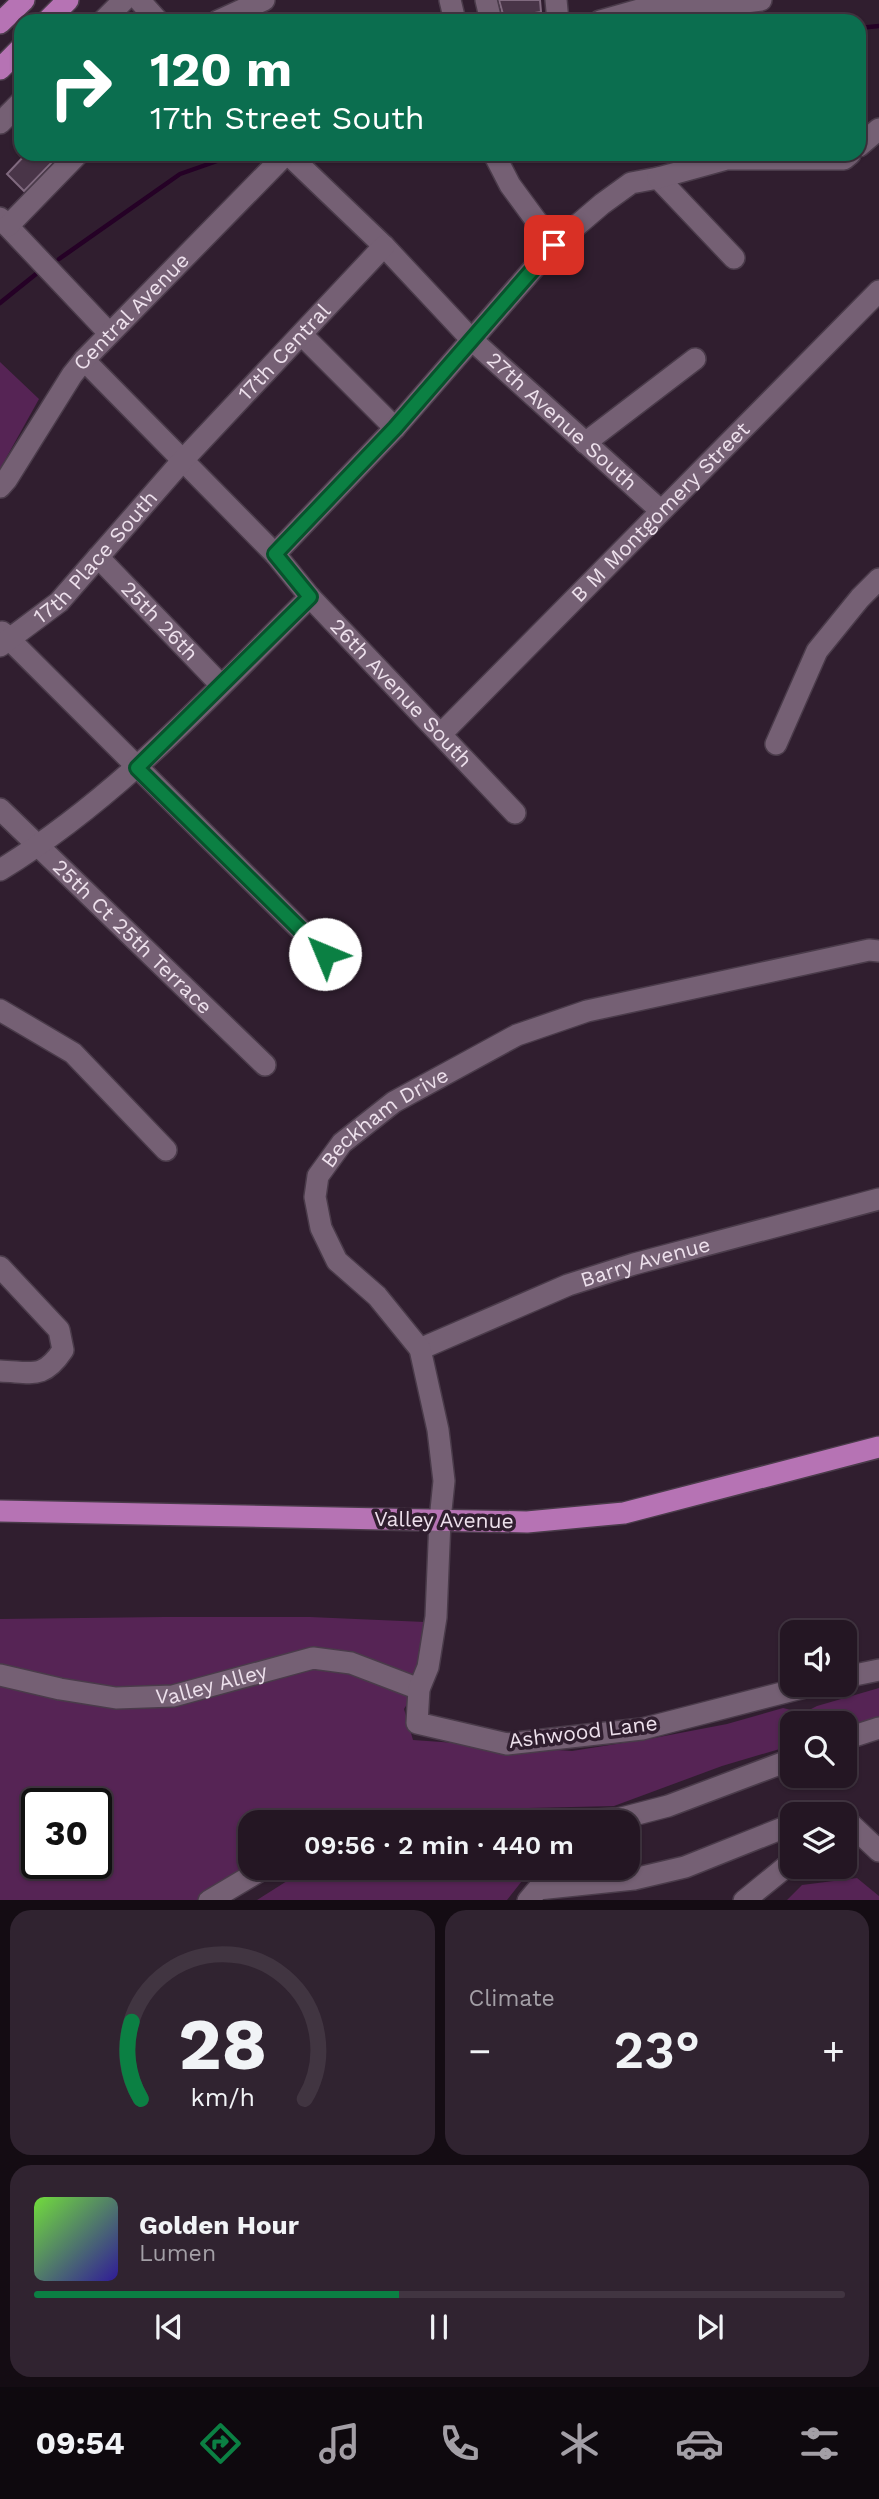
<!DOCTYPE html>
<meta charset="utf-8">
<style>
:root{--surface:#241623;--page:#302330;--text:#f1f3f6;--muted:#a39fa6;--line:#413541;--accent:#0b8043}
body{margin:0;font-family:"Work Sans",sans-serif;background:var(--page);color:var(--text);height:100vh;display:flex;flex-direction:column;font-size:26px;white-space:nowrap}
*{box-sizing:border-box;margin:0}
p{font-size:23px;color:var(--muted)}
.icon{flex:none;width:38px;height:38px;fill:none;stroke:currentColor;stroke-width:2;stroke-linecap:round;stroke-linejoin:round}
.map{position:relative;height:1900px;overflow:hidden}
.details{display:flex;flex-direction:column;gap:10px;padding:10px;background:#140c13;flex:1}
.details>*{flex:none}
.hud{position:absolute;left:14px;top:14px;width:852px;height:147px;border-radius:21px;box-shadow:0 2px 5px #0004,0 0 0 2px var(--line);background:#0b6e4f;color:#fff;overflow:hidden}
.tools{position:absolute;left:780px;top:1620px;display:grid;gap:14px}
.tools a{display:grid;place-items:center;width:77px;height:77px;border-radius:14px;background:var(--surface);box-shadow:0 2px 5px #0004,0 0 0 2px var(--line);font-size:35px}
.speed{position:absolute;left:21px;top:1788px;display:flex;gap:14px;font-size:35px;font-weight:700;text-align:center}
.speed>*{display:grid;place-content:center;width:91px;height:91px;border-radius:50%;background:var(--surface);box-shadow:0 2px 5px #0004,0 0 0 2px var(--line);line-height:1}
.speed .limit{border:4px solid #111;border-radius:10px;background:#fff;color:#111}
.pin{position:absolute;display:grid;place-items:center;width:60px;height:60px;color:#fff;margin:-30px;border-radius:14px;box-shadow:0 4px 10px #0006}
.me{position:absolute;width:77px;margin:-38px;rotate:315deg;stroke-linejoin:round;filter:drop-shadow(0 0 5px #0008)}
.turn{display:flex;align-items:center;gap:24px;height:147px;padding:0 21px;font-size:32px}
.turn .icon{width:91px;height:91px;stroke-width:2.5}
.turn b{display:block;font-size:49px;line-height:60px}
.big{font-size:52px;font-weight:600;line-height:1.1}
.details .widget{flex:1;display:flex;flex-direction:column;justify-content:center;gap:10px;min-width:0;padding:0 24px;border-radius:21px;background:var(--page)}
.details .dial{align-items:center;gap:0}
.dial svg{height:182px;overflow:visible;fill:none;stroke:var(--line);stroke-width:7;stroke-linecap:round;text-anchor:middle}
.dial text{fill:var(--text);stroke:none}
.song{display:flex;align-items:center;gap:21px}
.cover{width:84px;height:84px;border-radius:10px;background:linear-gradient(135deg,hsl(100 70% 55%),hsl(250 70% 35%))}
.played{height:7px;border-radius:4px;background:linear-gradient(90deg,var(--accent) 45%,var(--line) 45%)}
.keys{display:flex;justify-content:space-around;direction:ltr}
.heat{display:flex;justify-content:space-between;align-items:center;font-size:38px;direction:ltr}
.details .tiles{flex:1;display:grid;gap:10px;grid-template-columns:1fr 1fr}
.widget:last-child{grid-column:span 2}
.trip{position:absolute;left:238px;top:1810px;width:402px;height:70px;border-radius:21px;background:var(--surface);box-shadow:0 2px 5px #0004,0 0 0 2px var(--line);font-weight:600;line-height:70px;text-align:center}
.tabs{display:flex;height:112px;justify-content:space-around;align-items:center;background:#0e090e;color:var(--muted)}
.tabs .icon{width:49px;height:49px}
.tabs .on{color:var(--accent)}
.tabs b{font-size:32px;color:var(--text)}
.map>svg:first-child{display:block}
.green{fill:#562455;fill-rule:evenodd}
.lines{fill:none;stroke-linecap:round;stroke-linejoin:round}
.stream{stroke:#250126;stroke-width:4.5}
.building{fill:#493548;stroke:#806a7f;stroke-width:2}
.minor-casing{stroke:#4a3b4a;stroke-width:24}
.major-casing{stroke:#4a3b4a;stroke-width:24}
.minor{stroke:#756074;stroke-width:21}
.major{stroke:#b673b4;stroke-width:21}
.route-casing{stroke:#07532c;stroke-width:18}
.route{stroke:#0b8043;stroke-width:12}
.labels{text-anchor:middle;stroke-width:7;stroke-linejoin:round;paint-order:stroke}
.street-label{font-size:21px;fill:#ede0ec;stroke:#301e2f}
</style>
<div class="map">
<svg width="879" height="1901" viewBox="0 0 879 1901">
<rect width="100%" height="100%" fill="#301e2f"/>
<path class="green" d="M0 362 39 399 0 469Z
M165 1617H310L425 1622 414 1693 404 1709 413 1740 572 1751 654 1738 727 1724 783 1708 803 1713 817 1706 879 1688V1724L845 1731V1724H793V1745L722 1766 614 1806 489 1809 373 1817 356 1822H250V1863L197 1900 0 1901V1619ZM37 1804H96V1864H37Z
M314 1867H533L507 1900H257L306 1869Z
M857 1878 879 1896V1900H787L802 1885Z"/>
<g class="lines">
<path class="stream" d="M859 28 879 26
M59 259 180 174 237 154
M0 303 36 274"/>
</g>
<path class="building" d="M499 0H540L541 12 504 18Z
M26 154H60L24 191 7 174Z"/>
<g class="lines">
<defs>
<g id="minor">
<path d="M139 0 158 21"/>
<path d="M450 0 455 21"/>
<path d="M486 0 491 21"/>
<path d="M556 0 558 21"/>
<path d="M103 21 124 0"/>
<path d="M218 21 264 0"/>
<path d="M600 21 664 3 699 8 761 0"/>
<path d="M0 123 21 102"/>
<path d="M859 146 879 129"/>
<path id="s1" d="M288 154 384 246 472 340 660 510"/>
<path d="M494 154 510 185 554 245 602 204 631 183 658 178 734 258"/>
<path d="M658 178 727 159H844L850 154"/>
<path d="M0 218 109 333"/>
<path d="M8 226 78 154"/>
<path d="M302 335 395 428"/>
<path id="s2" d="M84 360 275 554 310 597 515 813"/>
<path d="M585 443 695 359"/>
<path id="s3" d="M0 487 7 479 72 375 84 360 286 154"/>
<path d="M275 554 395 428 554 245"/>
<path id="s4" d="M98 557 221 685"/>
<path d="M2 632 325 954"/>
<path id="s5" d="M0 646 59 602 183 460 384 246"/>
<path id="s6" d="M441 734 879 291"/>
<path d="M776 744 817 651 860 598 879 579"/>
<path id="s7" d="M0 809 265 1065"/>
<path d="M0 870C118 798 212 694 310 597"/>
<path d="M0 1010 73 1053 166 1150"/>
<path d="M0 1267 59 1330 63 1350C43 1380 32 1372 0 1371"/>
<path id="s8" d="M420 1349 568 1285 634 1264 879 1199"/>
<path id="s9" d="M0 1675 60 1689 116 1698 173 1696 313 1658 351 1663 419 1689"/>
<path d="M845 1677 879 1670"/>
<path id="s10" d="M813 1685 642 1729 507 1744 417 1723 419 1689 428 1667 436 1617 440 1520 444 1481 438 1430 420 1349 377 1296 337 1261 321 1228 315 1197 318 1176 342 1143 394 1102 517 1035 587 1011 869 950 879 951"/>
<path d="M845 1739 879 1728"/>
<path d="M845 1819 879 1851"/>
<path d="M558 1822 618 1819 668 1806 793 1759"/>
<path d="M209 1901 266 1867"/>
<path d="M528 1901 538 1889 634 1879 685 1867 793 1824"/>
<path d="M744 1901 793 1861"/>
</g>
<path id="major" d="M47 21 68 0
M0 23 24 0
M0 69 21 48
M0 1511 527 1522 624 1513 879 1447"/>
</defs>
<use href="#minor" class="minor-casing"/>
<use href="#major" class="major-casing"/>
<use href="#minor" class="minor"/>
<use href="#major" class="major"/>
</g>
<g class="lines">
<defs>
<path id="route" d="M325 954 137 768 310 597 275 554 395 428 554 245"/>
</defs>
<use href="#route" class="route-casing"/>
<use href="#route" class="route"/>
</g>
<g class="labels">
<g class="street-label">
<text dy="7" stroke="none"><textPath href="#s3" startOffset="220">Central Avenue</textPath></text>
<text dy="7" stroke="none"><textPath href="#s5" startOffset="410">17th Central</textPath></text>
<text dy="7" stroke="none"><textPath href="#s1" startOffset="383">27th Avenue South</textPath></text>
<text dy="7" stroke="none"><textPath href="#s6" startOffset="312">B M Montgomery Street</textPath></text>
<text dy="7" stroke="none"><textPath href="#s5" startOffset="131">17th Place South</textPath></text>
<text dy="7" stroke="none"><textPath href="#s4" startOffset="89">25th 26th</textPath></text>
<text dy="7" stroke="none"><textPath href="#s2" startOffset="460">26th Avenue South</textPath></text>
<text dy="7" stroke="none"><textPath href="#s7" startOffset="184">25th Ct 25th Terrace</textPath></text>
<text dy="7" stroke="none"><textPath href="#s10" startOffset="1085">Beckham Drive</textPath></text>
<text dy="7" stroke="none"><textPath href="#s8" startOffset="242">Barry Avenue</textPath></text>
<text transform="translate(444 1520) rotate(1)" y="7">Valley Avenue</text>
<text dy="7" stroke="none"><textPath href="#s9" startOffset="215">Valley Alley</textPath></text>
<text transform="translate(583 1732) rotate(-7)" y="7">Ashwood Lane</text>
</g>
</g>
</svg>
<div class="tools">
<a><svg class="icon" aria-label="sound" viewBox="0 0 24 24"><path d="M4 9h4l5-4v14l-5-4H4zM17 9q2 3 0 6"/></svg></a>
<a><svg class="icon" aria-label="search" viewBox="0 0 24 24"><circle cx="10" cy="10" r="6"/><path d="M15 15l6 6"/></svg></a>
<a><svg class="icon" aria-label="layers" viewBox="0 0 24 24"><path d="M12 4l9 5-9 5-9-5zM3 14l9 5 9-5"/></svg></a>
</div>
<div class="speed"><div class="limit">30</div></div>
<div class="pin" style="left:554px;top:245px;background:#d93025"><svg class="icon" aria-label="arrive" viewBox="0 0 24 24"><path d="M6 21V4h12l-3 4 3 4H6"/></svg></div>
<svg class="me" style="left:325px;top:954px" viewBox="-20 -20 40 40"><circle r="19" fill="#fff"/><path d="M0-13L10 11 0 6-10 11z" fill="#0b8043"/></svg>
<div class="trip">09:56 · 2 min · 440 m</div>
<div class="hud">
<div class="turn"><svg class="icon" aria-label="right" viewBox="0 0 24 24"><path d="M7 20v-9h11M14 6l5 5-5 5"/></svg><div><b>120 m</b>17th Street South</div></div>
</div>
</div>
<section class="details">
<div class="tiles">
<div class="widget dial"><svg viewBox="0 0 100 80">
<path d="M14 69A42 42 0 1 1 86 69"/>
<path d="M14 69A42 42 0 0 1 10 35" stroke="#0b8043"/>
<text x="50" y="56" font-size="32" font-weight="700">28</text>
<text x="50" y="72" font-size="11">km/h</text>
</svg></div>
<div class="widget"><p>Climate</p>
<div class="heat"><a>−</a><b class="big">23°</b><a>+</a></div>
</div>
<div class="widget">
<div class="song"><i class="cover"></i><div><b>Golden Hour</b><p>Lumen</p></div></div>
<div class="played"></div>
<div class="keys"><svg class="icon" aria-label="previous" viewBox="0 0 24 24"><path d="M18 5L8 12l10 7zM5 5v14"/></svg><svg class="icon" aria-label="pause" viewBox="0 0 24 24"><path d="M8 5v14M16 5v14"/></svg><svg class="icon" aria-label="next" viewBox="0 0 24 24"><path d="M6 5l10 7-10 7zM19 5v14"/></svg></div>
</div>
</div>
</section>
<nav class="tabs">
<b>09:54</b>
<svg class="icon on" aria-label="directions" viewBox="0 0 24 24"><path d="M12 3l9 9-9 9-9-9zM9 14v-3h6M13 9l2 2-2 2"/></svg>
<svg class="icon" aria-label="music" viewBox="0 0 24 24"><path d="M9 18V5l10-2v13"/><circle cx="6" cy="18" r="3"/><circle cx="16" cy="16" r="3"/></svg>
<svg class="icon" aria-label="phone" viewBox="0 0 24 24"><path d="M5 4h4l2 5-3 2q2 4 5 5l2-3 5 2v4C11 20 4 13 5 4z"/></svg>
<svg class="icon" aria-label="climate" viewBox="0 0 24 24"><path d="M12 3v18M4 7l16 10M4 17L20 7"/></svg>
<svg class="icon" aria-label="car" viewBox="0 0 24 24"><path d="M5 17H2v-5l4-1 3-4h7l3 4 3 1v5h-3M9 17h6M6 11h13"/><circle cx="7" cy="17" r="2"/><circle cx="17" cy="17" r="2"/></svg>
<svg class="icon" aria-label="filters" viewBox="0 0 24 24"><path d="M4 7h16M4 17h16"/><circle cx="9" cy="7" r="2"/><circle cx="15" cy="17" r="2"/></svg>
</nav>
